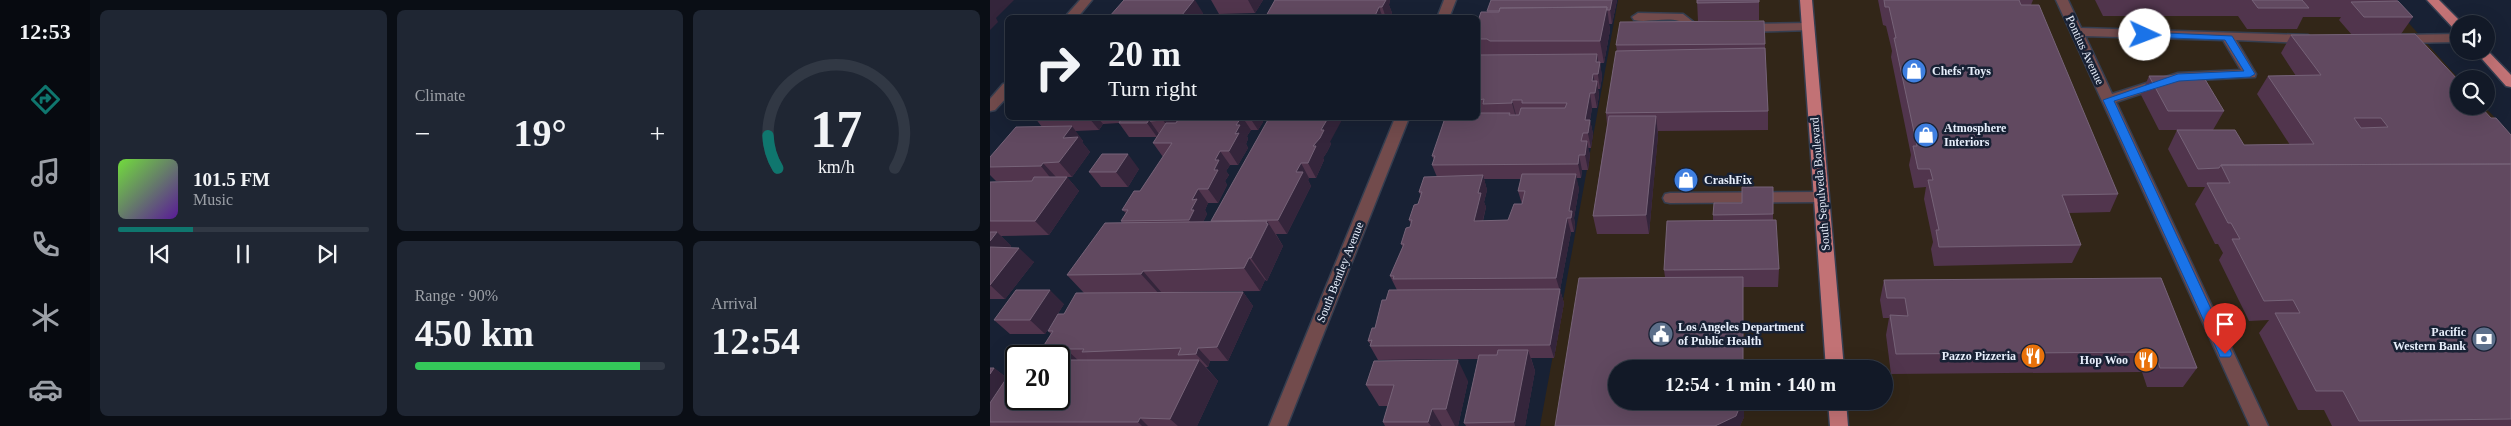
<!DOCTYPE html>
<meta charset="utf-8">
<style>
:root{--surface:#121927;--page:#1f2633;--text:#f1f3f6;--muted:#9ca0a7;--line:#313844;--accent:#0f766e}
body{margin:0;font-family:"Times New Roman",serif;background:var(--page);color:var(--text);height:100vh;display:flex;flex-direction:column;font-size:19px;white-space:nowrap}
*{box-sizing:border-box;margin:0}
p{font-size:16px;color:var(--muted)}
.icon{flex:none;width:28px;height:28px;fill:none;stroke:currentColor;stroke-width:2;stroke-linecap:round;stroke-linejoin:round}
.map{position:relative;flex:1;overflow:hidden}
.side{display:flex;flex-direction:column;gap:10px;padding:10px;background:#0a0e15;width:900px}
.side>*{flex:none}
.hud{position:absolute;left:15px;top:15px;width:475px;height:105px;border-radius:8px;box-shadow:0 5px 20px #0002,0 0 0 1px var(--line);background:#121927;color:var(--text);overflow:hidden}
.fabs{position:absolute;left:1460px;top:15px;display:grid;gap:10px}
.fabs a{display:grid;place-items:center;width:45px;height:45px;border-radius:50%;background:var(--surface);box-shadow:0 5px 20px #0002,0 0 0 1px var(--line);font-size:25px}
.speed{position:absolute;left:15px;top:345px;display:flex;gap:10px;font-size:25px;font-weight:700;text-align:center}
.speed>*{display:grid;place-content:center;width:65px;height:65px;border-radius:50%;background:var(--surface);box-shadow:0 5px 20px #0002,0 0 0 1px var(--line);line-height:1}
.speed .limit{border:2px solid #111;border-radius:8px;background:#fff;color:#111}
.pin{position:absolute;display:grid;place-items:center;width:42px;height:42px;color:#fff;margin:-51px -21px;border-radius:50% 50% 50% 0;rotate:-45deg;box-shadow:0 0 5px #0007}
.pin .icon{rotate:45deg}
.me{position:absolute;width:55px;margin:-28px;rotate:92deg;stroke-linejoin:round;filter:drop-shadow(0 0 4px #0008)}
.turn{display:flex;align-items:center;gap:18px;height:105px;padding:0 20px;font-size:22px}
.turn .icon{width:65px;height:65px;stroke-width:2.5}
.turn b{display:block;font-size:35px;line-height:42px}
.big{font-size:38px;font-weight:800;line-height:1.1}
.side .tile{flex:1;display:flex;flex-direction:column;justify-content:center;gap:8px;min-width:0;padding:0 18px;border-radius:8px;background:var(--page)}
.side .dial{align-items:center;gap:0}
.dial svg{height:130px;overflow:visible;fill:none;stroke:var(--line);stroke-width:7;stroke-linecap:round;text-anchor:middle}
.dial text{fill:var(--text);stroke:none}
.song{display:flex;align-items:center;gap:15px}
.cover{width:60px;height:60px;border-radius:8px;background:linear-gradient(135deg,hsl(100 70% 55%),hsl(270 70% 35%))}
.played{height:5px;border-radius:2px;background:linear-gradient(90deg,var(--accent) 30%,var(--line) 30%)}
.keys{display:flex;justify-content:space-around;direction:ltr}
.heat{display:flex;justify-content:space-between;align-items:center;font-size:28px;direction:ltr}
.charge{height:8px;border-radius:4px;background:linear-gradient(90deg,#34c759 90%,var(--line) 0)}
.side .tiles{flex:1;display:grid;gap:10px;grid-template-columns:repeat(3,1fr)}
.tile:first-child{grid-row:span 2}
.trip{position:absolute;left:618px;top:360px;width:285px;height:50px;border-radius:25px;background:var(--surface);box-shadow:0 5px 20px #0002,0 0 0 1px var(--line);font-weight:800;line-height:50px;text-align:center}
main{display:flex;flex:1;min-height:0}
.tabs{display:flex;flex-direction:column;width:90px;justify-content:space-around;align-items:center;background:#070a10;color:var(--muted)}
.tabs .icon{width:35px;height:35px}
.tabs .current{color:var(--accent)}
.tabs b{font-size:22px;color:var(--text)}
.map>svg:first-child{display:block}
.commercial{fill:#322618;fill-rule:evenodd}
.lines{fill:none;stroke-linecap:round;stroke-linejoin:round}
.minor-casing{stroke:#353e50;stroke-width:3}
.major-casing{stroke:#353e50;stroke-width:3}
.minor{fill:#724b4c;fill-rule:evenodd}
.major{fill:#c27275;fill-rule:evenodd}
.wall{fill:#51354d;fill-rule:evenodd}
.shaded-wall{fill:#34253b}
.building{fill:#614960;stroke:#766378;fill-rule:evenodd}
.route{fill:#1a73e8;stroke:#114b97}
.labels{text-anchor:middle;stroke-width:5;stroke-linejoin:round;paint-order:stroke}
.street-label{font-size:12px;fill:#e7eefb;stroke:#182134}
.poi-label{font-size:12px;font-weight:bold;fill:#e7eefb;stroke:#182134;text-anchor:start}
</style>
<main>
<nav class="tabs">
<b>12:53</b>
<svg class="icon current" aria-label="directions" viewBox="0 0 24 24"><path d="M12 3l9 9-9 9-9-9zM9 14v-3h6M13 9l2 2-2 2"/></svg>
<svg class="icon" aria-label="music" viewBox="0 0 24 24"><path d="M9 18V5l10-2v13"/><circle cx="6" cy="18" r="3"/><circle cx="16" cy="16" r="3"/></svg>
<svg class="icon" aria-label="phone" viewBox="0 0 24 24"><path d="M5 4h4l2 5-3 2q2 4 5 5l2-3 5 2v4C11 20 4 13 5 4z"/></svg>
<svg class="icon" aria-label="climate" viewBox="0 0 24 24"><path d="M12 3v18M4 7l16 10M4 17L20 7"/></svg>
<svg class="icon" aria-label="car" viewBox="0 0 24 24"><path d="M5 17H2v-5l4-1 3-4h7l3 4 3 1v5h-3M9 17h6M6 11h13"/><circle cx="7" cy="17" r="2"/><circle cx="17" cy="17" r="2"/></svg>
</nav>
<section class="side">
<div class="tiles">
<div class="tile">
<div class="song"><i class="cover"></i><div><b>101.5 FM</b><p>Music</p></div></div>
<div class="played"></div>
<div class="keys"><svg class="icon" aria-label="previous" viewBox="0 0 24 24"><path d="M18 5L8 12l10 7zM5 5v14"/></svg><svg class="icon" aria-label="pause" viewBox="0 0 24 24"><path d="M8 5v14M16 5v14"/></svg><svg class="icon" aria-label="next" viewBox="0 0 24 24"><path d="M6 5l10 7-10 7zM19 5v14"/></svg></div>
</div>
<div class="tile"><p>Climate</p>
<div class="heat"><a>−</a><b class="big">19°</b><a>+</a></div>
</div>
<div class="tile dial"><svg viewBox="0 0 100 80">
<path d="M14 69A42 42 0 1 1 86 69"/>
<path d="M14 69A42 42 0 0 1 8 49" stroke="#0f766e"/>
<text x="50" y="56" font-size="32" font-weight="700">17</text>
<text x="50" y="72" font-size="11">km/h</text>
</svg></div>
<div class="tile"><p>Range · 90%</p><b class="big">450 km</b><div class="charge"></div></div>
<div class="tile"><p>Arrival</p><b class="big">12:54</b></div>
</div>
</section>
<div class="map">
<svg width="1521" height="426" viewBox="0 0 1521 426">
<rect width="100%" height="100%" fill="#182134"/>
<path class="commercial" d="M628 0H1398L1469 79V106H1494L1521 135V426H550ZM626 369H894V401H626Z"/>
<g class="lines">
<defs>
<path id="minor" d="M90 0H102L87 18H74Z
M454 0H466L459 18H447Z
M1066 0H1078L1091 28 1318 35 1324 39 1318 43 1246 40 1266 74 1265 77 1189 81 1126 102 1278 426H1260ZM1095 36 1233 40 1251 70 1188 73 1122 94Z
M648 13 693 14 706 24 718 25 720 28C707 41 697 24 689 21 675 17 658 23 644 20L642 17Z
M818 23 822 24 824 27 822 30 754 32 748 28 754 24Z
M1469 34V42L1408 43 1402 39 1408 35Z
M18 83V96L5 110 0 111V99L13 84Z
M405 118H419L297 426H279Z
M831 192 836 193 838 197 836 201 831 202 680 203 675 202 673 198 675 194 680 193Z"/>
<path id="major" d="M810 0H822L854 369H836Z
M1437 0H1449L1473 24H1469V31L1465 30Z
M1496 49 1521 75V87L1516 86 1485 51H1496Z
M838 401H856L858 426H840Z"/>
</defs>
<use href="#minor" class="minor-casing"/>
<use href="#major" class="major-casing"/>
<use href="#minor" class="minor"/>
<use href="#major" class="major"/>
</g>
<path class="wall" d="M221 0H273L265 13 229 14Z
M285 0H400L399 5 402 13 400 18H272L276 16Z
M627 0 622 24H619L620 30 614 63H610L612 77 610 89H608L609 95 607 108H602L600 120 603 134 601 148H598L600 155 598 170H592L591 178H586L589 189 584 218 585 225 584 232H581L570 290 574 303 564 358H541L545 371 535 426H476L474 423 488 359 388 360 380 346 381 345 378 341 385 328 396 300 407 290 400 276 413 247 411 244 420 227 421 224 419 220 428 204 431 196 429 192 447 177 442 165 444 160 442 156 489 117 490 114H488V21L497 12V11ZM494 179H531L528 191 532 204 518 220 493 221 496 207 494 202 497 190Z
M707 0H769V20L708 21Z
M888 0H1043L1041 5 1128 194 1120 212 1079 213 1091 245 1082 263 944 266 941 249 943 242 934 199 936 187 924 188 919 165 921 155 901 57 902 51 896 26 893 25Z
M1105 0H1408L1407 1 1423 17 1411 34 1501 118 1521 135V426H1342L1334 410H1308L1269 333 1279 320 1259 321 1229 260 1233 253 1228 244H1225L1205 204 1215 187H1198L1178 149 1187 130 1254 145H1300L1267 94 1278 76H1306L1291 53 1301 35H1362L1349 20 1351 17H1313L1307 29H1257L1248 16H1113Z
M213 13 209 18H120L119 17Z
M774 21 778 111V130L668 131V135L659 234H607L603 216 617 124 616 113 627 51 626 45Z
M1159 76 1234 111 1223 130H1169L1151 95Z
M45 118H271L273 122 268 130H261L257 136 258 139 256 144 258 148 248 165H240L236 171 239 175 235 181 237 185 228 203H218L215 210 217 214 213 222H222L221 221 340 142 341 144 337 152 333 158 334 160 326 178H319L318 180 321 186 297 234H286L293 246 277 281 275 280 270 291 182 292H253L263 306 238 361H220L218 367H216L228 381 207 426H0V368H4L17 378 69 399V356H59L51 350 61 334 58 331 74 314 94 293 77 275 132 223 131 221 136 213 132 210 150 191 173 157 163 143 167 137H139L129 123 113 124 109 130 85 131 93 141 92 142 100 152 82 177H77L89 191 59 235 11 236 21 246 20 248 44 262 15 299H0V182L42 181H6L0 175V157L52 127Z
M149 169 138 187H111L99 172Z
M783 187V220L789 269 788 287H754L626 369 754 417 750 426H565L675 277 674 270 723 221V215L752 203Z
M1171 278 1207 368 1193 387H1157L1152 372 901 374 896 335 899 318H893L890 300 894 280Z
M74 304 55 334H20L4 320Z
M478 381 468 426H395L393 422 398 406H389L376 385Z"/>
<path class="shaded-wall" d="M0 0H24L6 18 8 22 0 30Z
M204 0H205L213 13 209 18H194L192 15Z
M258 0H273L265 13Z
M390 0H400L399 5 402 13 400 18H396Z
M622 0H627L622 24 620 10Z
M389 7 393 18H384Z
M617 7 620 30 614 63 610 41Z
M607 54 609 67 610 62 612 77 610 89 606 62Z
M603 74 606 88 607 81 609 95 607 108 602 81Z
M600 93 602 108 600 120 603 134 601 148 595 120Z
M522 100 526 115V118L522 103Z
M666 116 668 135 659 234 656 215Z
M99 118H108L113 124 109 130Z
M160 118H192L183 135 173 120 160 121 169 134 167 137 157 123Z
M251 118H253L261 130 257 136 258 139 256 144 258 148 248 165 239 151 245 134 246 125Z
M260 118H271L273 122 268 130Z
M338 118H353L340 142 341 144 337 152 333 158 334 160 326 178 318 163 323 146Z
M82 126 93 141 92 142 100 152 82 177 69 162 73 138Z
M597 141 600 155 598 170 595 155Z
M230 151 240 165 236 171 239 175 235 181 237 185 228 203 218 189 224 170 225 160Z
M138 154 149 169 138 187 126 172Z
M589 155 592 170 591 178 588 164Z
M53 163 66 177 63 181 51 166Z
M311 163 319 178 318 180 321 186 297 234 288 220 306 172Z
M586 174 589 189 584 218 585 225 584 232 579 211Z
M493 175 497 190 494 202 496 207 489 235 484 221 488 193Z
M77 177 89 191 59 235 45 221Z
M208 189 218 203 215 210 217 214 213 222 210 234 199 220 202 200Z
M577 218 581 232 570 290 574 303 564 358 560 345 570 291 566 278Z
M277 221 293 246 277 281 261 258Z
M7 232 21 246 10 261 0 252V241Z
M29 248 44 262 15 299 0 285Z
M259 258 275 280 270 291 254 268Z
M153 271 172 293 171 296 151 274Z
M60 290 74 304 55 334 40 320Z
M253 292 263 306 238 361 227 347Z
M208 348 220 361 218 367 206 354Z
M76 349 91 363 88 367 73 354Z
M538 350 545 371 535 426H525L524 422Z
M209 360 228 381 207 426H188L180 419Z
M468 360 478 381 468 426H465L456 409Z
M4 368 21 381 0 410V374Z
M752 401H754V417L750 426H725Z
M442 409 452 426H441L438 422Z
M150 418 158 426H152L148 422Z"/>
<path class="building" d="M134 0H204L192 15 119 17Z
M285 0H396L392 7H389L384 18H272L273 16H276Z
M501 0H622L620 10H617V7L510 8 509 11H497Z
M707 0H769V2L707 3Z
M894 0H1029L1031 5H1049L1128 194 1072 195 1091 245 949 247 946 230H949L938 180H943L940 169H928L923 146H927L904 38H906L899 7H895Z
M1262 0H1312L1319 8H1268Z
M1408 1 1423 17H1374L1361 2Z
M617 7 610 41H500L497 39H488V21L491 12H509L510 8Z
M774 21 775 44 626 45 630 22Z
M1425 34 1469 81V106H1490L1501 118H1506L1521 135V164L1231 165 1229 168 1208 169 1187 130H1245L1254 145 1324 144 1278 76 1331 75 1301 35ZM1364 118H1391L1398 127 1371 128Z
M775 48 778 111 616 113 626 51Z
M607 54 606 62H610L608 74H603L602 81H607L605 93H600L595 120H600L598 133H593L591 141H597L595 155H589L588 164 442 165 445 156H442L455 118H488V117H489L490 113H520L519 115H529L531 108H575L577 103H532V100H522V103L493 104 494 99 488 100V55Z
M1159 76H1213L1234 111H1178Z
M619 116H666L656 215 603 216Z
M132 118H160L157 123H129Z
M162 118H175L173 120 160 121Z
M189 118H251L246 125H250L245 134 249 133 239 151H230L225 160H229L224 170H228L218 189H208L202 200 207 199 201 210H204L199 220 131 221 138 210H132L144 191H150L182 143H163L176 123H186Z
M279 118H338L331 130H334L330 138 323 146H326L318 163H311L306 172H313L288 220 221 221Z
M82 126 73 138 88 137 69 162 53 163 51 166 0 167V157L26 127Z
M112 154H138L126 172H99Z
M1521 164V419L1369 421 1353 391H1326L1285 313H1310L1303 300 1274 301 1242 239H1250L1241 223H1238L1217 183H1240L1231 165Z
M532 174H586L579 211H582L581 218H577L566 278 403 279 404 276H400L414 244H411L416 228 420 227 422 220H419L424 205 428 204 432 192H429L434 177 493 175 488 193H491L484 221 518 220 524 204H532L535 191H528Z
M44 177H77L45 221H0V182L42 181Z
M752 187H783V214L723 215 724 203H752Z
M786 220 789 269 674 270 677 221Z
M277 221 276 223 278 224 261 258H259L254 268 153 271 151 274 77 275 115 223Z
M0 232H7L0 241Z
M0 247 29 248 0 285Z
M753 277V369H626V401H752L746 416 725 426H565L589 278Z
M1171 278 1207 368H1170L1165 352 906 354 900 315 918 316 915 298H897L894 280Z
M570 289 560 345 380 346 382 340 378 341 382 328H385L392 300H396L399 290Z
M26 290H60L40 320H4Z
M253 292 227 347 208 348 206 354 188 355 191 348 92 352 94 349H76L73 354H57L60 349 51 350 63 331H58L68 314H74L86 293Z
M508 350H538L524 422 474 423 489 355H507Z
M69 360H209L180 419 150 418 148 422H0V403L26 364V399H69Z
M468 360 456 409H442L438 422H393L404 385H376L384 361Z
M0 368H4L0 374Z"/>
<path class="route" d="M1155 32 1242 36 1265 74 1260 77 1189 81 1124 101 1242 354 1240 357H1230L1229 354 1113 100 1188 74 1254 71 1235 40 1152 37V33Z"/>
<defs>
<symbol id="shop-disc" viewBox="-11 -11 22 22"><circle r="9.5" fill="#3f7fe0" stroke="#182134"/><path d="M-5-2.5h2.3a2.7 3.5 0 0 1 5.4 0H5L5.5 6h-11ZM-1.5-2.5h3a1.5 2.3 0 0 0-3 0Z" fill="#fff"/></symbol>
<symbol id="civic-disc" viewBox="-11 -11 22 22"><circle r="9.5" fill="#5c6f8a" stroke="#182134"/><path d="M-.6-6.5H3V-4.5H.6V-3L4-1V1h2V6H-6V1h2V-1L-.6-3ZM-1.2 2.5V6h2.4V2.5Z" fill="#fff"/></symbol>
<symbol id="bank-disc" viewBox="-11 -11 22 22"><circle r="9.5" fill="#5c6f8a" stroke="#182134"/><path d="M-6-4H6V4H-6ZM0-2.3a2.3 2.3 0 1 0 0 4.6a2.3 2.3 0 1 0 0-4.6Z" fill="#fff"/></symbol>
<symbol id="restaurant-disc" viewBox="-11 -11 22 22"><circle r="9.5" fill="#e8710a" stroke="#182134"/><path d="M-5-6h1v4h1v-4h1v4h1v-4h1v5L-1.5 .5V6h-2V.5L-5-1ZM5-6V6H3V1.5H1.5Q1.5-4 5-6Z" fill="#fff"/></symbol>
</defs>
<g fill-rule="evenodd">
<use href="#shop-disc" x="910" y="57" width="28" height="28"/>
<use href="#shop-disc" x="922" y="121" width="28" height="28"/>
<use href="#shop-disc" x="682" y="166" width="28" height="28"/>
<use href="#civic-disc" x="657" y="320" width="28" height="28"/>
<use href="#bank-disc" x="1480" y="325" width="28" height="28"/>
<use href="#restaurant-disc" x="1029" y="342" width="28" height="28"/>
<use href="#restaurant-disc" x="1142" y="346" width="28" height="28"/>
</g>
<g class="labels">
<g class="street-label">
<text transform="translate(1095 50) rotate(65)" y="4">Pontius Avenue</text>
<text transform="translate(830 184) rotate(-95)" y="4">South Sepulveda Boulevard</text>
<text transform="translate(350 272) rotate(-68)" y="4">South Bentley Avenue</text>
</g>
<g class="poi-label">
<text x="942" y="75">Chefs' Toys</text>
<text x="954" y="132">Atmosphere<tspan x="954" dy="14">Interiors</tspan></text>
<text x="714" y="184">CrashFix</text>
<text x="688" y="331">Los Angeles Department<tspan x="688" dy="14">of Public Health</tspan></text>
<text x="1476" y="336" text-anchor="end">Pacific<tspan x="1476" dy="14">Western Bank</tspan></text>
<text x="1026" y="360" text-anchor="end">Pazzo Pizzeria</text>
<text x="1138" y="364" text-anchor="end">Hop Woo</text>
</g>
</g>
</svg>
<div class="fabs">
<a><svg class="icon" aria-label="sound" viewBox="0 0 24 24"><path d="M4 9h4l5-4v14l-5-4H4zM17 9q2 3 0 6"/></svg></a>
<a><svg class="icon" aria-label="search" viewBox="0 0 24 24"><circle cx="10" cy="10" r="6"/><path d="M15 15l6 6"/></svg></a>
</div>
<div class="speed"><div class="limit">20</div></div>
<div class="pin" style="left:1235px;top:354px;background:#d93025"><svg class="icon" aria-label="arrive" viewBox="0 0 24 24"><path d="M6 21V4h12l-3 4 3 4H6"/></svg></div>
<svg class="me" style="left:1155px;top:35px" viewBox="-20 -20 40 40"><circle r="19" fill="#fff"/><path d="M0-13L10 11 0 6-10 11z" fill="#1a73e8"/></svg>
<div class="trip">12:54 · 1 min · 140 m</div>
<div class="hud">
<div class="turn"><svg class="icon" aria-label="right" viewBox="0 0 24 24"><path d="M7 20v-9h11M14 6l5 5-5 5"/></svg><div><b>20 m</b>Turn right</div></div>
</div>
</div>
</main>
